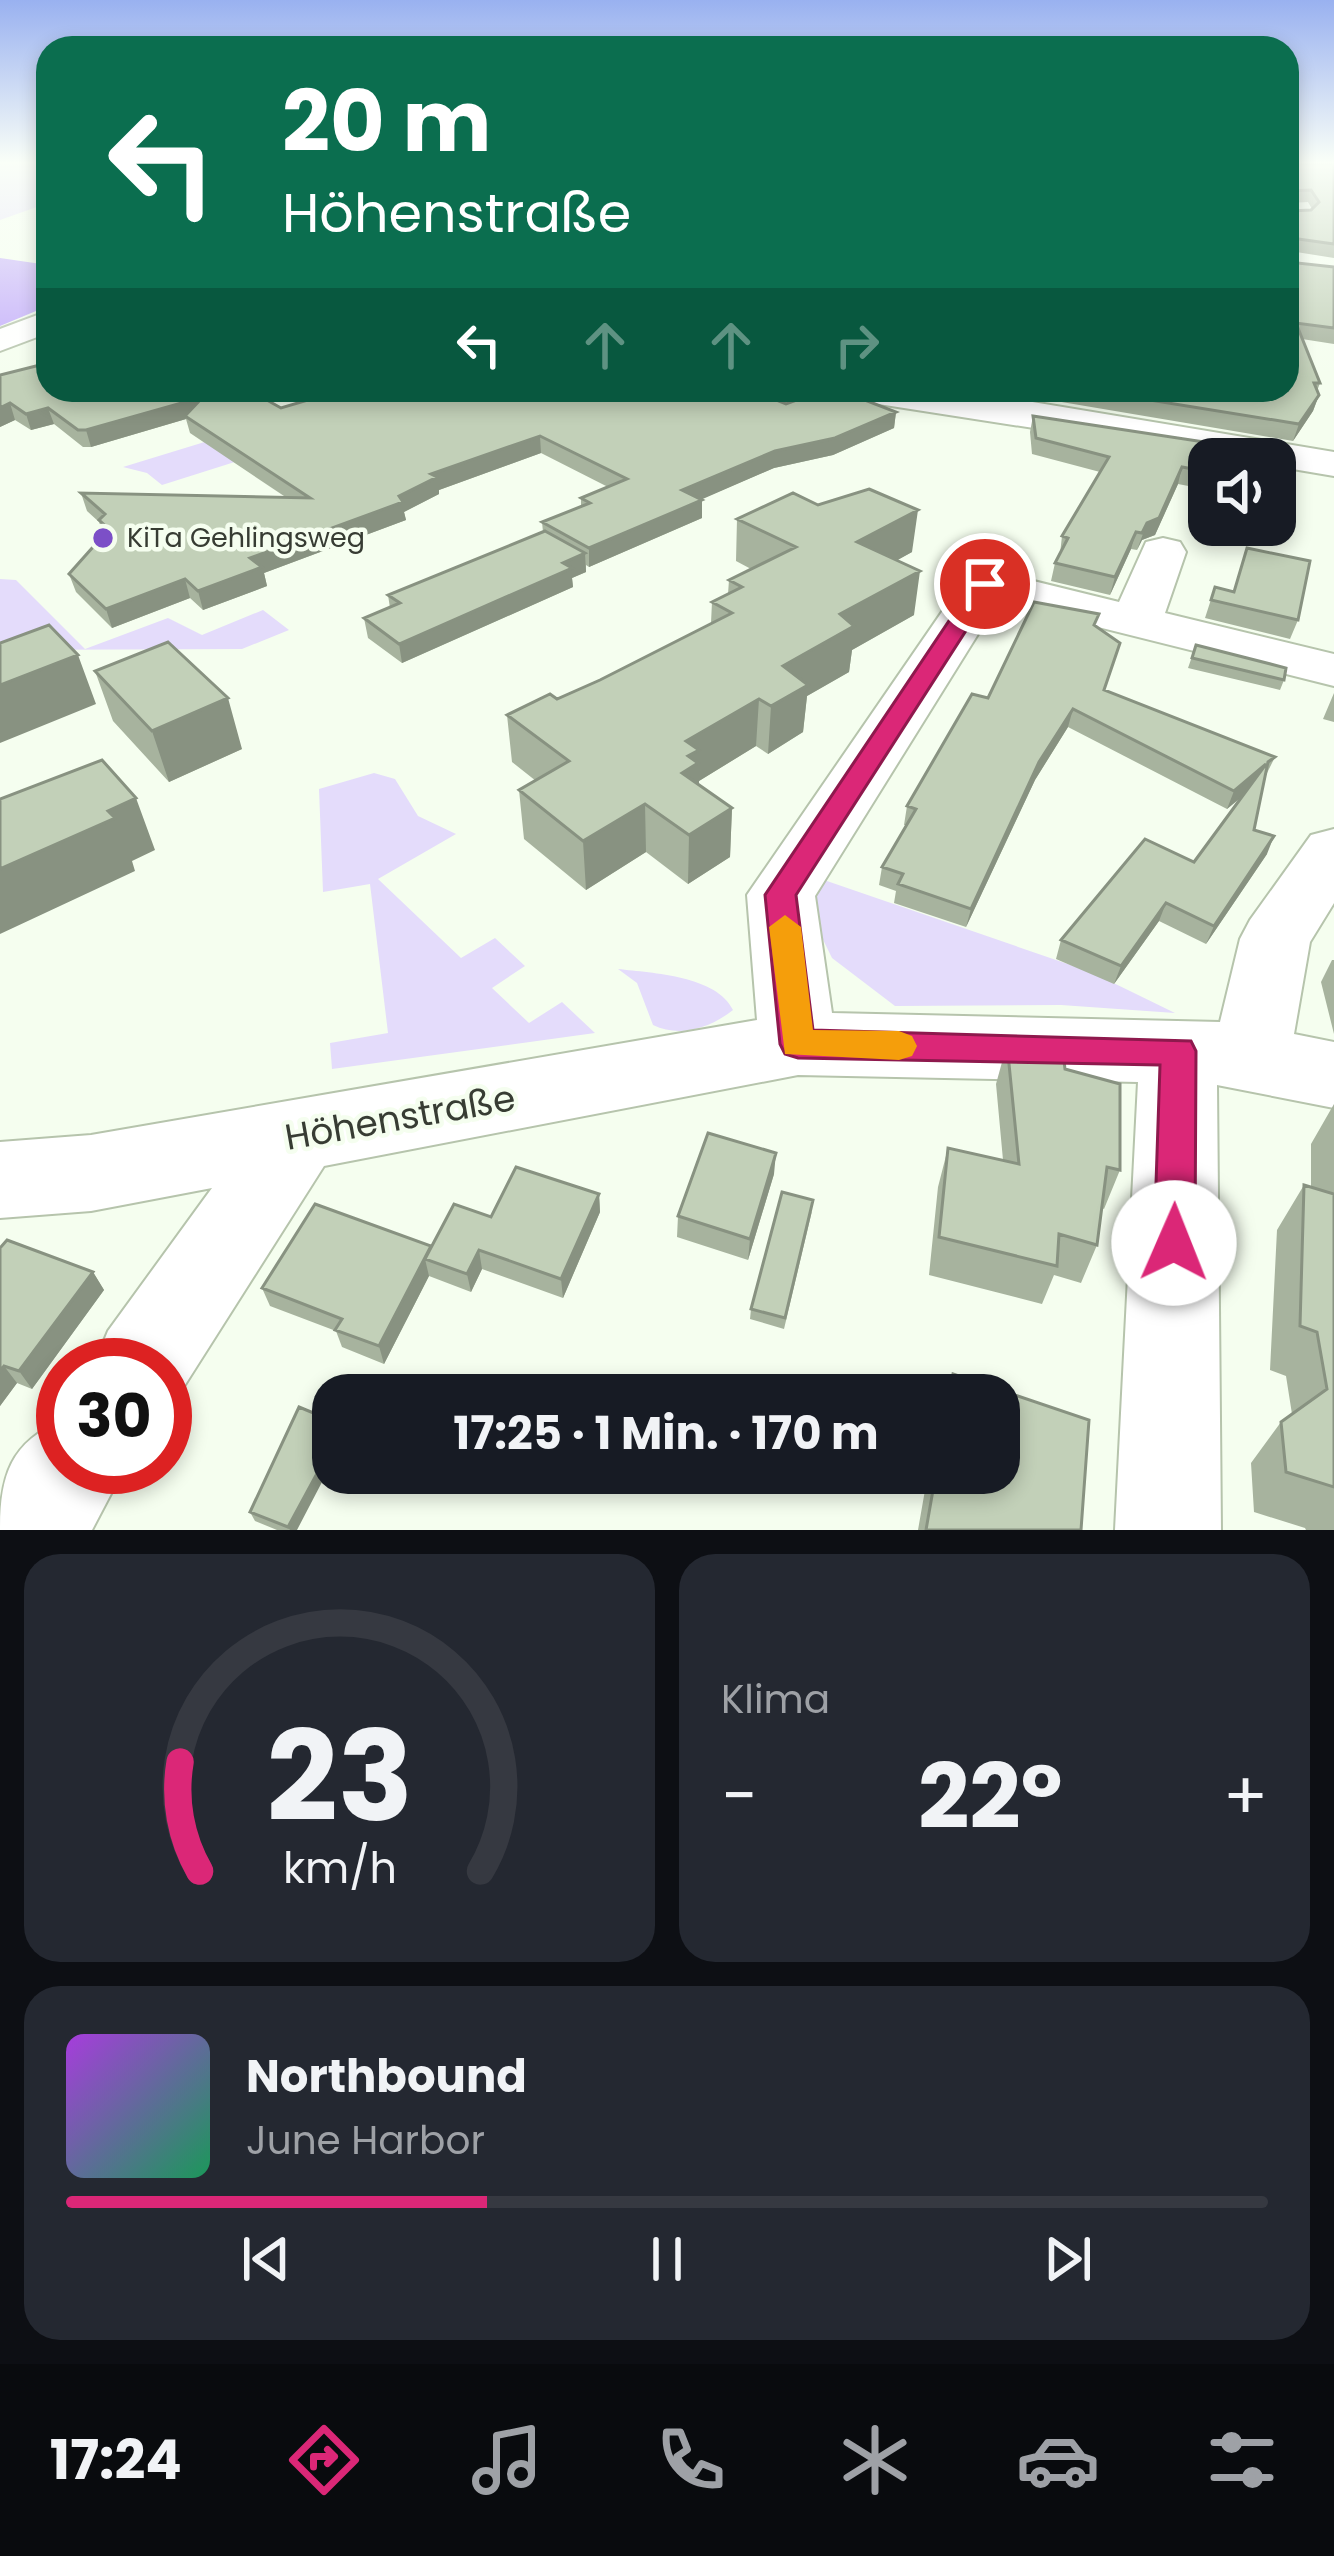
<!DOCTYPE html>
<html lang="de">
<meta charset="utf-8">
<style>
:root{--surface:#171b24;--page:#242831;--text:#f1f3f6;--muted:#9ea1a6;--line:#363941;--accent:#db2777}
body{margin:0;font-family:Poppins,sans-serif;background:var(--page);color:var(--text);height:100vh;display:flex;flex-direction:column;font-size:45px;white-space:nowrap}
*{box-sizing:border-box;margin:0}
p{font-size:39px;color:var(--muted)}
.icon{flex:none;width:66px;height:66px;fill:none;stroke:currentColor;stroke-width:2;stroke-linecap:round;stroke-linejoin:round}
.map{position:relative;height:1530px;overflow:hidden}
.panel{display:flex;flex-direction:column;gap:24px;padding:24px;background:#0d0f14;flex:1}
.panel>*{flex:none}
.hud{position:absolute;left:36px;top:36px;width:1263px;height:366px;border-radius:36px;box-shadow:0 6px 18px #0003;background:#0b6e4f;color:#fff;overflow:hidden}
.controls{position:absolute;left:1188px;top:438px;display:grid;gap:24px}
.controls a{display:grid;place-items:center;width:108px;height:108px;border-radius:24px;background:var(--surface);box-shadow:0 6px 18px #0003;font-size:60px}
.speed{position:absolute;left:36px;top:1338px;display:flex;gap:24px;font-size:60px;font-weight:700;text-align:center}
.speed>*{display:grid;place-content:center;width:156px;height:156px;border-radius:50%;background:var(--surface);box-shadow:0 6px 18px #0003;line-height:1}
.speed .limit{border:18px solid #d22;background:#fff;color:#111}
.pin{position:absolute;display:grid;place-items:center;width:102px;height:102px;color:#fff;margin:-51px;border:6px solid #fff;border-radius:50%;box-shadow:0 3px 12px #0007}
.me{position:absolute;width:132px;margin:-66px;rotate:1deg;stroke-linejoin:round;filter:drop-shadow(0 0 9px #0008)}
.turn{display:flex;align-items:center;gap:42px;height:252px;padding:0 48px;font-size:54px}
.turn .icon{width:156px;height:156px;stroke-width:2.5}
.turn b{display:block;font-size:84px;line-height:102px}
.lanes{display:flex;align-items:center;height:114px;padding:0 48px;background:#0003;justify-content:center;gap:60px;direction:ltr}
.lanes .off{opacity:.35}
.big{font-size:90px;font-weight:700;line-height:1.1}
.panel .widget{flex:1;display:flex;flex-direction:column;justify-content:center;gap:18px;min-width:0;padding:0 42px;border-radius:36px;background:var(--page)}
.panel .dial{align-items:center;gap:0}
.dial svg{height:312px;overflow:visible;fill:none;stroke:var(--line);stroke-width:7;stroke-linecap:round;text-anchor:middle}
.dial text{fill:var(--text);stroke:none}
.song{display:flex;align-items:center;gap:36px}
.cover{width:144px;height:144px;border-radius:18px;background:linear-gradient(135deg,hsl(280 70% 55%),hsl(150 70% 35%))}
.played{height:12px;border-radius:6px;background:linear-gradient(90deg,var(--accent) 35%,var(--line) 35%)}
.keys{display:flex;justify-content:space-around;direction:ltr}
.heat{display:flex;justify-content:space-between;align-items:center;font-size:66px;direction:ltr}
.panel .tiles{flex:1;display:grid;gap:24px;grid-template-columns:1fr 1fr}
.widget:last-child{grid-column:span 2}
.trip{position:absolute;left:312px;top:1374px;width:708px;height:120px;border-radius:36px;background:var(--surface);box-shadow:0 6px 18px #0003;font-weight:700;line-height:120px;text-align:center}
.dock{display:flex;height:192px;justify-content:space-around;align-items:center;background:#090b0e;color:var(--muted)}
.dock .icon{width:84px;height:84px}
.dock .selected{color:var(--accent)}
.dock b{font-size:54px;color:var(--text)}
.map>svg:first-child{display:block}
.green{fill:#e4dcfb}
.forest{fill:#c2abfb}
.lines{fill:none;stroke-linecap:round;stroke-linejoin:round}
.minor-casing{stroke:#b6c4ac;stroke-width:4}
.minor{fill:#fff;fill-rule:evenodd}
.wall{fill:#a7b39e;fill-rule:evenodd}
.shaded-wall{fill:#889281}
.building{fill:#c2d0b8;stroke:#889281;stroke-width:3}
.route{fill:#db2777;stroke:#8e194d;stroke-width:3}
.slow{fill:#f59e0b}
.poi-dot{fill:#7c4fc7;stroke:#f5feef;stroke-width:4.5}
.labels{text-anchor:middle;stroke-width:9;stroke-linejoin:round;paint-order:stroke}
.far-poi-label{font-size:27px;fill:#373c33;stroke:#f5feef;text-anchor:start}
.near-street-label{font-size:36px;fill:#373c33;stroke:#f5feef}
</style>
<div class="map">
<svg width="1334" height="1530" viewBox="0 0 1334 1530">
<rect width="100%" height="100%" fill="#f5feef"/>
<path class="green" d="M0 164H48V203L0 220Z
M286 417 317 436 162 485 147 473 123 467Z
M0 579 16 580 85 649 168 618 202 635 263 610 289 630 242 649 0 650Z
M374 773 395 779 418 816 456 834 378 879 461 958 495 938 525 966 492 988 529 1023 562 1002 595 1033 332 1069 330 1043 388 1033 370 884 323 892 319 789Z
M824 880 1091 972 1175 1013 1061 1005 895 1006 832 958 807 907Z
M618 969C653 973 717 976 733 1010 710 1028 680 1038 653 1025L637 983Z"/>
<path class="forest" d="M0 258 48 265V306L0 326Z"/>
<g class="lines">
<defs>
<path id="minor" d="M48 311V333L0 351V329Z
M840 390 997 396 1334 452V476L1275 466V459H1233L859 401Z
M1163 538 1180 542 1186 552 1165 613 1334 654V686L998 602 815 896 832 1013 1220 1022 1240 939 1250 920 1311 835 1334 829V903L1310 942 1294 1034 1334 1042V1108L1217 1085 1221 1530H1115L1138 1082 798 1075 324 1166 176 1399 165 1404V1365H94L108 1331 212 1188 91 1211 0 1218V1142L91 1135 757 1020 747 895 968 574 985 569 1119 602 1146 542Z
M63 1420V1467H125L92 1530H0C0 1477 10 1442 63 1420Z"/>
</defs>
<use href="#minor" class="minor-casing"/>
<use href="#minor" class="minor"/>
</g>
<path class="wall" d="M1287 164H1334V258L1290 251 1288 262 1334 267V344L1302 339 1320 383 1317 391 1319 395 1313 411 1293 441 1026 396 1025 390H1287ZM1308 202 1312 209 1291 211 1289 203Z
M0 375 268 397 266 400 281 408 786 404 896 412 894 428 833 455 774 468 701 499 702 518 589 567 586 565V572L572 578 573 587 402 663 368 638 364 618 390 608 388 595 543 532 542 522 581 506V498L608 487 541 453 439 490V494L404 512 406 520 264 573 267 586 203 610 190 598 112 628 76 592 69 574 104 535 99 522 87 511 81 493 287 498 190 433 186 419 91 447H83L54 424 31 430 15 420 0 427Z
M1033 416 1279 454 1275 465V459H1209V490L1178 484 1155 535 1142 540 1137 550 1131 549 1110 595 1051 581 1055 563 1060 554 1062 536 1100 472 1032 454 1030 432Z
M737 519 912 552 897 560 914 615 852 650 849 672 807 696 803 732 768 754 756 746 699 781V784L732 808 730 857 688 884 646 852 586 890 524 839 519 790 536 781 512 762 507 715 557 699 600 680 711 623 712 602 728 594 729 580 751 569 736 561Z
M1215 587 1298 620 1290 639 1205 618Z
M1096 626 1105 691 1275 757 1265 777 1254 830 1267 854 1206 944 1159 921 1114 984 1056 959 1061 940 1194 862 1243 796 1227 809 1068 727 1035 780 966 927 894 903 896 891 879 885 882 867 906 825H904L907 806 988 698Z
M1196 645 1284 680 1280 690 1188 668Z
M95 671 242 749 169 782 113 721Z
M1334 693V722L1323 719Z
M1332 960H1334V1034L1321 982Z
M1007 1044 1065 1069 1120 1170 1104 1209 1102 1208 1097 1245 1081 1283 1054 1275 1042 1304 929 1275 938 1187 948 1148 1003 1160 996 1084Z
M1334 1104V1530H1306L1305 1528 1254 1512 1251 1463 1281 1422 1292 1414 1286 1376 1270 1370 1277 1230 1304 1185 1311 1187V1144Z
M774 1174 748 1260 677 1237 678 1216Z
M599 1194 600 1212 563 1298 482 1269 471 1292 429 1276 384 1364 342 1347 336 1331 270 1306 262 1288 431 1246 491 1217Z
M812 1211 784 1329 750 1319 751 1309Z
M0 1248 93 1272 104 1290 32 1389 17 1383 0 1406Z
M953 1374 1089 1420 1081 1530H918L928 1473H999V1395H946Z
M250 1512 297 1530H277L255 1521Z"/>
<path class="shaded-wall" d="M259 390H290L268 397 260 410 256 394Z
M1319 395 1313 411 1293 441 1299 424Z
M203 397 185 416 186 419 91 447 86 430Z
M10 403 15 420 0 427V408Z
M48 408 54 424 31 430 26 414Z
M896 412 894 428 833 455 774 468 682 508V490L775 451Z
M540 436 541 453 439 490V494L404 512 406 520 264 573 267 586 203 610 198 591 250 558 399 496 431 474Z
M1182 467 1178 484 1155 535 1142 540 1137 550 1147 523Z
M702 500V518L589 567V548Z
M918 510 912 552 853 585 857 542Z
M1136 532 1131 549 1110 595 1115 577Z
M585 553 586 572 572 578 573 587 402 663 399 644Z
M920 571 914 615 852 650 849 672 807 696 803 732 768 754 771 706 783 666 840 614Z
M185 579 190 598 112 628 106 609Z
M78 655 96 704 0 743V685Z
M228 698 242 749 169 782 152 731Z
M759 699 756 746 699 781 698 798 682 773 686 741Z
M1073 709 1068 727 1035 780 966 927 971 909 1039 762Z
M1266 764 1259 782 1227 809 1234 791Z
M136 798 155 850 132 861 135 871 0 934V869L108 811Z
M645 804 646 852 586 890 583 841Z
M732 808 730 857 688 884 689 835Z
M1274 836 1267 854 1206 944 1214 926Z
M1166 903 1159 921 1114 984 1121 966Z
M776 1153 774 1174 748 1260 750 1239Z
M599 1194 600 1212 563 1298 561 1279Z
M479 1250 482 1269 471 1292 467 1274Z
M425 1259 429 1276 384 1364 379 1346Z
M93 1272 104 1290 32 1389 19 1371Z
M4 1366 17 1383 0 1406V1371Z
M333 1444V1461L297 1530H290L288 1527Z"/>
<path class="building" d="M1287 164H1334V244L1291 238 1288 262 1334 267V328L1296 323 1320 383H1314L1319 395 1299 424 1088 390H1287V195L1291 211 1311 210 1319 202 1311 190 1287 191Z
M48 363V390H259L256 394 281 408 342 390H751L786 404 824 390H839L896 412 835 438 775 451 682 490 702 500 589 548 542 522 590 503 581 498 627 479 540 436 431 474 437 477 399 496 403 502 250 558 262 567 198 591 185 579 106 609 69 574 109 529 99 520 105 514 81 493 310 498 185 416 203 397 86 430H78L48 408 26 414 10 403 0 408V375Z
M1033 416 1237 447H1276L1279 454 1275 459H1209V472L1182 467 1159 518 1147 523 1142 533 1136 532 1115 577 1055 563 1068 538 1062 536 1109 457 1036 438Z
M869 489 918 510 857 542 920 571 840 614 854 626 783 666 808 685 771 706 759 699 686 741 699 750 688 756 698 763 682 773 732 808 689 835 645 804 583 841 519 790 569 761 507 715 550 694 557 699 600 680 732 613 712 602 742 587 729 580 796 547 737 519 793 493 818 505Z
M545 531 585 553 563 563 572 568 399 644 364 618 400 603 388 595Z
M1247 548 1310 561 1298 620 1211 600 1215 587 1234 592Z
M1034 602 1099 614 1094 625 1120 643 1104 690 1275 757 1268 762 1254 830 1274 836 1214 926 1166 903 1121 966 1061 940 1145 839 1194 862 1266 764 1234 791 1073 709 1039 762 971 909 898 884 903 874 882 867 916 809 907 806 972 694 988 698Z
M49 625 78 655 0 685V643Z
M168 642 228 698 152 731 95 671Z
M1196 645 1286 668 1284 680 1192 658Z
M102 760 136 798 108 811 115 818 0 869V799Z
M1007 1044 1062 1045 1065 1069 1120 1084V1170L1107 1167 1097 1245 1059 1234 1057 1266 939 1237 948 1148 1019 1164Z
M708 1133 776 1153 750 1239 678 1216Z
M516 1167 599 1194 561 1279 479 1250 467 1274 425 1259 454 1204 491 1217Z
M1304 1185 1334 1194V1487L1286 1472 1281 1422 1327 1389 1317 1332 1300 1326Z
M782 1192 813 1200 785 1318 751 1309Z
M315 1204 431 1246 379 1346 335 1330 342 1319 262 1288Z
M7 1240 93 1272 19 1371 4 1366 0 1371V1248Z
M953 1374 1089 1420 1081 1530H926L936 1473H999V1395H949Z
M299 1407 333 1421V1444L288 1527 250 1512Z"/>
<linearGradient id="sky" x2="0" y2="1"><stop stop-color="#99b1f0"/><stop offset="0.43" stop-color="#fafff8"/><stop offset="1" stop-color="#fafff8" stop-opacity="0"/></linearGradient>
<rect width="1334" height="378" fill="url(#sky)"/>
<path class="route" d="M985 577 996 584 796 895 813 1030 1191 1041 1196 1051 1195 1243 1189 1256 1174 1262 1160 1256 1154 1243 1160 1065 798 1058 785 1054 780 1044 765 895 977 579Z"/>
<path class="slow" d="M785 915 801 927 813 1030 899 1031 912 1036 917 1046 912 1056 899 1060 785 1054 769 927Z"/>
<circle class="poi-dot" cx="103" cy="538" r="12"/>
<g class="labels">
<g class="far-poi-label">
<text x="127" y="547">KiTa Gehlingsweg</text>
</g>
<g class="near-street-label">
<text transform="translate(400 1117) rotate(-10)" y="13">Höhenstraße</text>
</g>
</g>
</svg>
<div class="controls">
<a><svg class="icon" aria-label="sound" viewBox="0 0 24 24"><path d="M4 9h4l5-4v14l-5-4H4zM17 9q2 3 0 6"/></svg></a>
</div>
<div class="speed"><div class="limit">30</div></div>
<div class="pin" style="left:985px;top:584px;background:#d93025"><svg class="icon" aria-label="arrive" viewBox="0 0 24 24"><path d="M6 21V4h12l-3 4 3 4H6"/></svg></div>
<svg class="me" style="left:1174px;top:1243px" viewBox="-20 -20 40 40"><circle r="19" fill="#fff"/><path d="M0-13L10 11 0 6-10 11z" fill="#db2777"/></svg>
<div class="trip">17:25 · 1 Min. · 170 m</div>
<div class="hud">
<div class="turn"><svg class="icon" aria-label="left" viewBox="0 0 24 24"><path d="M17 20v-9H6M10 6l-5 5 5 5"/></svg><div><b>20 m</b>Höhenstraße</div></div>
<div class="lanes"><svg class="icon" aria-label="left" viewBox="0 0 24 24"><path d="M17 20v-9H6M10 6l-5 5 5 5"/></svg><svg class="icon off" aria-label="ahead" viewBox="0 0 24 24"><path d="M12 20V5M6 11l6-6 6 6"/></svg><svg class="icon off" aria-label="ahead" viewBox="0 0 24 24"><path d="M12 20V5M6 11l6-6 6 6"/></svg><svg class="icon off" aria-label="right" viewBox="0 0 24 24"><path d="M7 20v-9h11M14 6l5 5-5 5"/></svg></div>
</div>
</div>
<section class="panel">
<div class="tiles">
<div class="widget dial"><svg viewBox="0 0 100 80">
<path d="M14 69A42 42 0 1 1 86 69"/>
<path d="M14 69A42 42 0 0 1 9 41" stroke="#db2777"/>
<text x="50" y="56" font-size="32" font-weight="700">23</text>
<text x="50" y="72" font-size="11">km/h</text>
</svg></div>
<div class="widget"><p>Klima</p>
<div class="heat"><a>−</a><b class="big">22°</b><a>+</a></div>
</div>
<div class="widget">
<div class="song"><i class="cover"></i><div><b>Northbound</b><p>June Harbor</p></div></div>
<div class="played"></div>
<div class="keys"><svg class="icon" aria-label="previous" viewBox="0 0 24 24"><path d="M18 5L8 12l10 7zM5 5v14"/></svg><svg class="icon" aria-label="pause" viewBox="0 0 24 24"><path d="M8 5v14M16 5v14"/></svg><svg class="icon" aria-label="next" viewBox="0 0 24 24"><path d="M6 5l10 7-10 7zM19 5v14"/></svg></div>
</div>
</div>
</section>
<nav class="dock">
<b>17:24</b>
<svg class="icon selected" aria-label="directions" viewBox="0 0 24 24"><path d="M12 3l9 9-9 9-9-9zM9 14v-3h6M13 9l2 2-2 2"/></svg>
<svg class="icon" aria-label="music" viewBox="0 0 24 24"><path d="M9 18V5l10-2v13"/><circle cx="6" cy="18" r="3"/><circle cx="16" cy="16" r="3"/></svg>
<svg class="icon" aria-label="phone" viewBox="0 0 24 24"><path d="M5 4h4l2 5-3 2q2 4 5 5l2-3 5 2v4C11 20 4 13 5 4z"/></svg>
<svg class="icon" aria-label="climate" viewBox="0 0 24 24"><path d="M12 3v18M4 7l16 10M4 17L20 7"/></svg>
<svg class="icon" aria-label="car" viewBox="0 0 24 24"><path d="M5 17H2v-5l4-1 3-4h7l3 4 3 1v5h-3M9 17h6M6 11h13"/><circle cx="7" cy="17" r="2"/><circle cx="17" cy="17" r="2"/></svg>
<svg class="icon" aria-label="filters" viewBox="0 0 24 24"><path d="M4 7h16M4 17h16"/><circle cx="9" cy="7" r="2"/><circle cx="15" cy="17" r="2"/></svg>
</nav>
